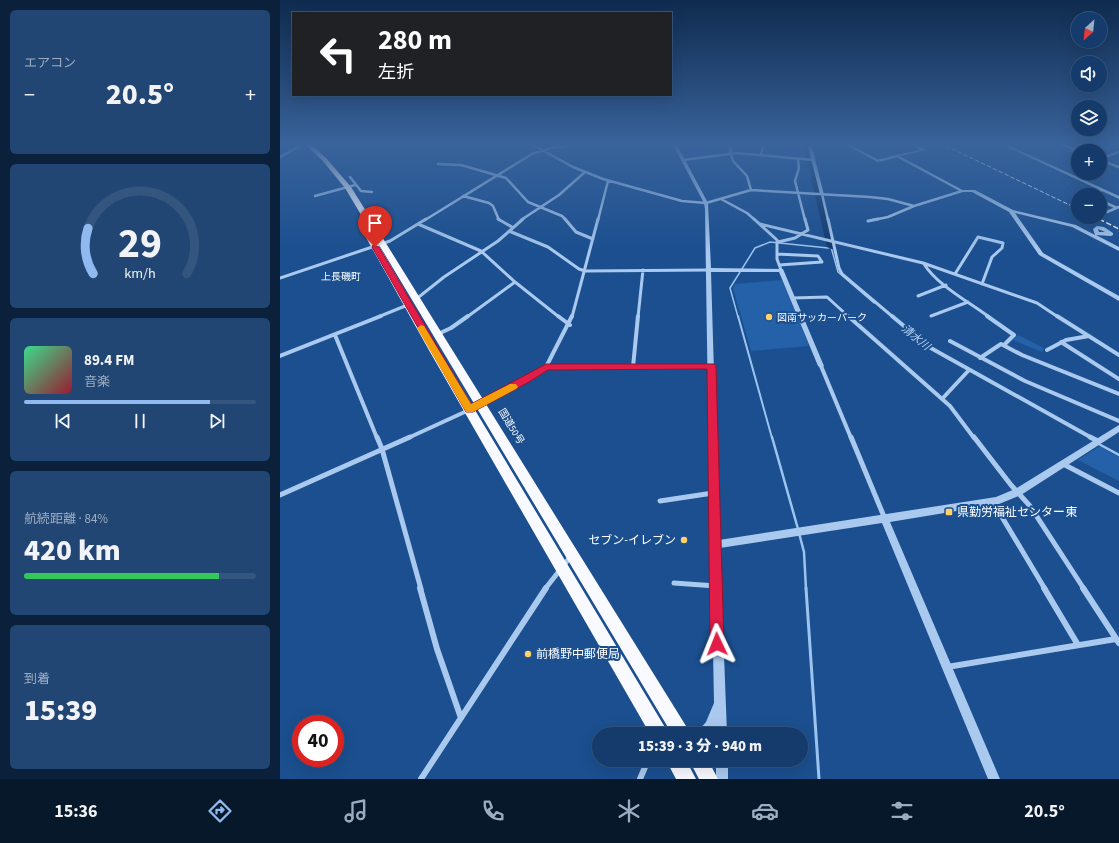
<!DOCTYPE html>
<html lang="ja">
<meta charset="utf-8">
<style>
:root{--surface:#143b6b;--page:#214673;--text:#f1f3f6;--muted:#9dadc1;--line:#33557e;--accent:#90b9f0}
body{margin:0;font-family:"Source Sans 3","Noto Sans JP",sans-serif;background:var(--page);color:var(--text);height:100vh;display:flex;flex-direction:column;font-size:15px;white-space:nowrap}
*{box-sizing:border-box;margin:0}
p{font-size:13px;color:var(--muted)}
.icon{flex:none;width:22px;height:22px;fill:none;stroke:currentColor;stroke-width:2;stroke-linecap:round;stroke-linejoin:round}
.map{position:relative;flex:1;overflow:hidden}
.details{display:flex;flex-direction:column;gap:10px;padding:10px;background:#0b203b;width:280px}
.details>*{flex:none}
.top-card{position:absolute;left:12px;top:12px;width:380px;height:84px;border-radius:0px;box-shadow:0 4px 16px #0002,0 0 0 1px var(--line);background:#202124;color:#fff;overflow:hidden}
.needle{width:26px;rotate:207deg}
.controls{position:absolute;left:791px;top:12px;display:grid;gap:8px}
.controls a{display:grid;place-items:center;width:36px;height:36px;border-radius:50%;background:var(--surface);box-shadow:0 4px 16px #0002,0 0 0 1px var(--line);font-size:20px}
.speed{position:absolute;left:12px;top:715px;display:flex;gap:8px;font-size:20px;font-weight:700;text-align:center}
.speed>*{display:grid;place-content:center;width:52px;height:52px;border-radius:50%;background:var(--surface);box-shadow:0 4px 16px #0002,0 0 0 1px var(--line);line-height:1}
.speed .limit{border:6px solid #d22;background:#fff;color:#111}
.pin{position:absolute;display:grid;place-items:center;width:34px;height:34px;color:#fff;margin:-41px -17px;border-radius:50% 50% 50% 0;rotate:-45deg;box-shadow:0 0 4px #0007}
.pin .icon{rotate:45deg}
.me{position:absolute;width:44px;margin:-22px;rotate:358deg;stroke-linejoin:round;filter:drop-shadow(0 0 3px #0008)}
.turn{display:flex;align-items:center;gap:14px;height:84px;padding:0 20px;font-size:18px}
.turn .icon{width:52px;height:52px;stroke-width:2.5}
.turn b{display:block;font-size:28px;line-height:34px}
.big{font-size:30px;font-weight:800;line-height:1.1}
.details .card{flex:1;display:flex;flex-direction:column;justify-content:center;gap:6px;min-width:0;padding:0 14px;border-radius:6px;background:var(--page)}
.details .dial{align-items:center;gap:0}
.dial svg{height:104px;overflow:visible;fill:none;stroke:var(--line);stroke-width:7;stroke-linecap:round;text-anchor:middle}
.dial text{fill:var(--text);stroke:none}
.song{display:flex;align-items:center;gap:12px}
.cover{width:48px;height:48px;border-radius:6px;background:linear-gradient(135deg,hsl(150 70% 55%),hsl(350 70% 35%))}
.played{height:4px;border-radius:2px;background:linear-gradient(90deg,var(--accent) 80%,var(--line) 80%)}
.keys{display:flex;justify-content:space-around;direction:ltr}
.heat{display:flex;justify-content:space-between;align-items:center;font-size:22px;direction:ltr}
.charge{height:6px;border-radius:3px;background:linear-gradient(90deg,#34c759 84%,var(--line) 0)}
.trip{position:absolute;left:312px;top:727px;width:216px;height:40px;border-radius:20px;background:var(--surface);box-shadow:0 4px 16px #0002,0 0 0 1px var(--line);font-weight:800;line-height:40px;text-align:center}
.tabs{display:flex;height:64px;justify-content:space-around;align-items:center;background:#08182b;color:var(--muted)}
.tabs .icon{width:28px;height:28px}
.tabs .selected{color:var(--accent)}
.tabs b{font-size:18px;color:var(--text)}
main{display:flex;flex:1;min-height:0}
.map>svg:first-child{display:block}
.green{fill:#2461a8}
.lines{fill:none;stroke-linecap:round;stroke-linejoin:round}
.stream-far3{stroke:#9cc4f0;stroke-width:1.5}
.stream-far2{stroke:#9cc4f0;stroke-width:2}
.stream-far1{stroke:#9cc4f0;stroke-width:2.5}
.stream{stroke:#9cc4f0;stroke-width:3}
.river{fill:#123a6d;fill-rule:evenodd}
.minor-far4{stroke:#a9c9ee;stroke-width:2.5}
.minor-far3{stroke:#a9c9ee;stroke-width:3}
.minor-far2{stroke:#a9c9ee;stroke-width:4}
.minor-far1{stroke:#a9c9ee;stroke-width:5}
.minor{stroke:#a9c9ee;stroke-width:6}
.tertiary{fill:#a9c9ee;fill-rule:evenodd}
.trunk{fill:#f8faff;fill-rule:evenodd}
.rail-far1{stroke:#fff;stroke-width:1;stroke-dasharray:4.5 2;stroke-linecap:butt}
.rail{stroke:#fff;stroke-width:1.5;stroke-dasharray:5.5 2.5;stroke-linecap:butt}
.route{fill:#e11d48;stroke:#92132f}
.slow{fill:#f59e0b}
.poi-dot{fill:#ffd166;stroke:#1b4f8f;stroke-width:1.5}
.labels{text-anchor:middle;stroke-width:4;stroke-linejoin:round;paint-order:stroke}
.far-quarter-label{font-size:10px;fill:#fff;stroke:#1b4f8f}
.poi-label{font-size:10px;fill:#fff;stroke:#1b4f8f;text-anchor:start}
.street-label{font-size:10px;fill:#fff;stroke:#1b4f8f}
.water-label{font-size:11px;font-style:italic;fill:#b5d3f5;stroke:#1b4f8f}
.near-poi-label{font-size:12px;fill:#fff;stroke:#1b4f8f;text-anchor:start}
</style>
<main>
<section class="details">
<div class="card"><p>エアコン</p>
<div class="heat"><a>−</a><b class="big">20.5°</b><a>+</a></div>
</div>
<div class="card dial"><svg viewBox="0 0 100 80">
<path d="M14 69A42 42 0 1 1 86 69"/>
<path d="M14 69A42 42 0 0 1 10 34" stroke="#90b9f0"/>
<text x="50" y="56" font-size="32" font-weight="700">29</text>
<text x="50" y="72" font-size="11">km/h</text>
</svg></div>
<div class="card">
<div class="song"><i class="cover"></i><div><b>89.4 FM</b><p>音楽</p></div></div>
<div class="played"></div>
<div class="keys"><svg class="icon" aria-label="previous" viewBox="0 0 24 24"><path d="M18 5L8 12l10 7zM5 5v14"/></svg><svg class="icon" aria-label="pause" viewBox="0 0 24 24"><path d="M8 5v14M16 5v14"/></svg><svg class="icon" aria-label="next" viewBox="0 0 24 24"><path d="M6 5l10 7-10 7zM19 5v14"/></svg></div>
</div>
<div class="card"><p>航続距離 · 84%</p><b class="big">420 km</b><div class="charge"></div></div>
<div class="card"><p>到着</p><b class="big">15:39</b></div>
</section>
<div class="map">
<svg width="839" height="779" viewBox="0 0 839 779">
<rect width="100%" height="100%" fill="#1b4f8f"/>
<path class="green" d="M502 280 529 346 471 351 453 288 455 284Z
M738 335 764 348 762 352 733 340Z
M820 446 839 457V481L798 460Z"/>
<g class="lines">
<path class="stream-far3" d="M458 317 450 288 475 248 490 242 548 248 551 247 558 272 594 303"/>
<path class="stream-far2" d="M458 316 492 438"/>
<path class="stream-far1" d="M492 437 518 529
M817 443 839 455
M519 533 524 552 526 589"/>
<path class="stream" d="M526 588 539 779"/>
<path class="river" d="M523 143H529L555 247 554 249H551L547 247Z"/>
<path class="minor-far4" d="M235 143 253 145 293 167 323 179 402 201 426 203 471 190 590 197 608 199 634 206
M565 143 598 161 617 156 682 191
M779 143 799 151
M451 154 453 161 467 176 471 190
M481 155 484 143
M820 156H828L839 152
M0 157 25 143
M403 160 457 153 533 160
M518 160 519 168 515 181 525 220
M820 160 839 167
M158 164 181 165 226 178 248 202 282 216 286 220
M70 177 81 191 92 192
M542 194 548 220
M808 195 822 190
M35 196 75 185
M183 196 209 203 213 206 219 220
M441 199 467 213 475 220
M798 199V201
M820 200 837 208
M820 211 827 212 839 207
M145 220 252 154 271 148 306 143
M241 220 279 195 305 172
M318 220 328 181
M593 220 608 217 634 206 682 191"/>
<path class="minor-far3" d="M218 219 232 227
M285 219 296 232 313 239
M474 219 497 240V259L501 270
M548 219 559 268 562 274 613 317
M588 221 598 219
M138 224 201 251 235 282 279 317
M480 224 643 263 757 303 778 317
M229 231 268 247 299 269 305 271 429 270
M498 242 515 238 528 230 525 219
M497 254 538 256 542 262 499 265
M644 264C657 285 689 302 709 317
M675 274 698 237 723 243 722 248 712 257 702 284
M0 278 110 241 146 219
M638 296 666 285
M513 298 547 297 569 317
M135 300 164 277 218 241 243 219
M651 316 688 302
M98 317 130 304
M187 317 235 282
M292 317 318 219
M358 317 363 270"/>
<path class="minor-far2" d="M278 316 290 325
M568 316 670 406 694 438
M612 316 649 347 812 438
M707 316 734 335 724 345
M777 316 839 355
M158 334 171 328 188 316
M55 335 97 438
M670 341 745 381 839 421
M781 342 839 379
M767 350 786 340 809 336
M0 356 101 316
M700 358 721 344 742 355 839 394
M541 366 571 438
M266 367 431 366
M353 367 358 316
M662 399 689 370
M128 438 189 410 246 380 266 367 292 316"/>
<path class="minor-far1" d="M97 437 102 449 141 589
M571 437 605 519
M694 437 731 485 750 506 804 589
M810 437 818 441
M783 464 839 493
M0 495 130 437
M380 501 433 493
M713 502 765 589
M394 583 436 586
M265 589 291 556"/>
<path class="minor" d="M140 588 157 649 181 718
M764 588 798 645
M803 588 839 643
M667 667 836 639
M141 779 266 588
M360 779 368 760"/>
<path class="tertiary" d="M392 143H396L428 203 431 268 503 269 544 366 541 368 538 366 499 272H431L439 540 716 497 735 489 839 425V432L741 495 719 504 610 522 720 779H708L602 523 440 548 447 734H435V727L431 734H417L419 730 426 722 434 703 431 546 430 544V542L425 209 424 203Z
M448 143H452V155L449 154Z
M527 143H531L544 195 540 194Z
M630 143H634L646 150 616 157V155L640 150Z
M719 143H723L839 196V199Z
M680 190H695L733 210 796 225 815 235 813 229 817 226 824 227 833 233V235L831 236 816 235 839 247V251L792 227 735 213 763 253 839 296V301L759 255 729 212 692 192H680ZM818 229 825 232H819Z
M436 760H448V779H436Z"/>
<path class="trunk" d="M23 143H29L46 158 71 187 411 734H392L65 188 42 160Z
M80 223H83L87 225 159 350 389 734H370L150 352 79 225Z
M386 760H406L416 779H396Z
M409 760H428L438 779H419Z"/>
<path class="rail-far1" d="M660 143 798 209
M815 217 821 220"/>
<path class="rail" d="M819 219 839 229"/>
</g>
<linearGradient id="sky" x2="0" y2="1"><stop stop-color="#0f2b4f"/><stop offset="0.57" stop-color="#39639b"/><stop offset="1" stop-color="#39639b" stop-opacity="0"/></linearGradient>
<rect width="839" height="252" fill="url(#sky)"/>
<path class="route" d="M93 245 99 247 191 404 266 364H435L436 366 444 644 442 649 437 651 432 649 430 644 427 369 268 370 249 382 193 412H186L92 247Z"/>
<path class="slow" d="M141 325 144 326 191 404 230 384H236L238 387 236 389 193 412H186L137 328Z"/>
<g class="poi-dot">
<circle cx="489" cy="317" r="4"/>
<rect x="665" y="508" width="8" height="8" rx="2"/>
<circle cx="404" cy="540" r="4"/>
<circle cx="248" cy="654" r="4"/>
</g>
<g class="labels">
<g class="far-quarter-label">
<text x="61" y="280">上長磯町</text>
</g>
<g class="poi-label">
<text x="497" y="321">図南サッカーパーク</text>
</g>
<g class="street-label">
<text transform="translate(232 426) rotate(59)" y="4">国道50号</text>
</g>
<g class="water-label">
<text transform="translate(636 337) rotate(39)" y="4">清水川</text>
</g>
<g class="near-poi-label">
<text x="677" y="516">県勤労福祉センター東</text>
<text x="396" y="544" text-anchor="end">セブン-イレブン</text>
<text x="256" y="658">前橋野中郵便局</text>
</g>
</g>
</svg>
<div class="controls">
<a><svg class="needle" viewBox="-14 -14 28 28"><path d="M0-13l5 13h-10z" fill="#e53935"/><path d="M0 13l5-13h-10z" fill="#9dadc1"/></svg></a>
<a><svg class="icon" aria-label="sound" viewBox="0 0 24 24"><path d="M4 9h4l5-4v14l-5-4H4zM17 9q2 3 0 6"/></svg></a>
<a><svg class="icon" aria-label="layers" viewBox="0 0 24 24"><path d="M12 4l9 5-9 5-9-5zM3 14l9 5 9-5"/></svg></a>
<a>+</a>
<a>−</a>
</div>
<div class="speed"><div class="limit">40</div></div>
<div class="pin" style="left:95px;top:247px;background:#d93025"><svg class="icon" aria-label="arrive" viewBox="0 0 24 24"><path d="M6 21V4h12l-3 4 3 4H6"/></svg></div>
<svg class="me" style="left:437px;top:644px" viewBox="-20 -20 40 40"><path d="M0-17L14 15 0 8-14 15z" fill="#e11d48" stroke="#fff" stroke-width="4"/></svg>
<div class="trip">15:39 · 3 分 · 940 m</div>
<div class="top-card">
<div class="turn"><svg class="icon" aria-label="left" viewBox="0 0 24 24"><path d="M17 20v-9H6M10 6l-5 5 5 5"/></svg><div><b>280 m</b>左折</div></div>
</div>
</div>
</main>
<nav class="tabs">
<b>15:36</b>
<svg class="icon selected" aria-label="directions" viewBox="0 0 24 24"><path d="M12 3l9 9-9 9-9-9zM9 14v-3h6M13 9l2 2-2 2"/></svg>
<svg class="icon" aria-label="music" viewBox="0 0 24 24"><path d="M9 18V5l10-2v13"/><circle cx="6" cy="18" r="3"/><circle cx="16" cy="16" r="3"/></svg>
<svg class="icon" aria-label="phone" viewBox="0 0 24 24"><path d="M5 4h4l2 5-3 2q2 4 5 5l2-3 5 2v4C11 20 4 13 5 4z"/></svg>
<svg class="icon" aria-label="climate" viewBox="0 0 24 24"><path d="M12 3v18M4 7l16 10M4 17L20 7"/></svg>
<svg class="icon" aria-label="car" viewBox="0 0 24 24"><path d="M5 17H2v-5l4-1 3-4h7l3 4 3 1v5h-3M9 17h6M6 11h13"/><circle cx="7" cy="17" r="2"/><circle cx="17" cy="17" r="2"/></svg>
<svg class="icon" aria-label="filters" viewBox="0 0 24 24"><path d="M4 7h16M4 17h16"/><circle cx="9" cy="7" r="2"/><circle cx="15" cy="17" r="2"/></svg>
<b>20.5°</b>
</nav>
